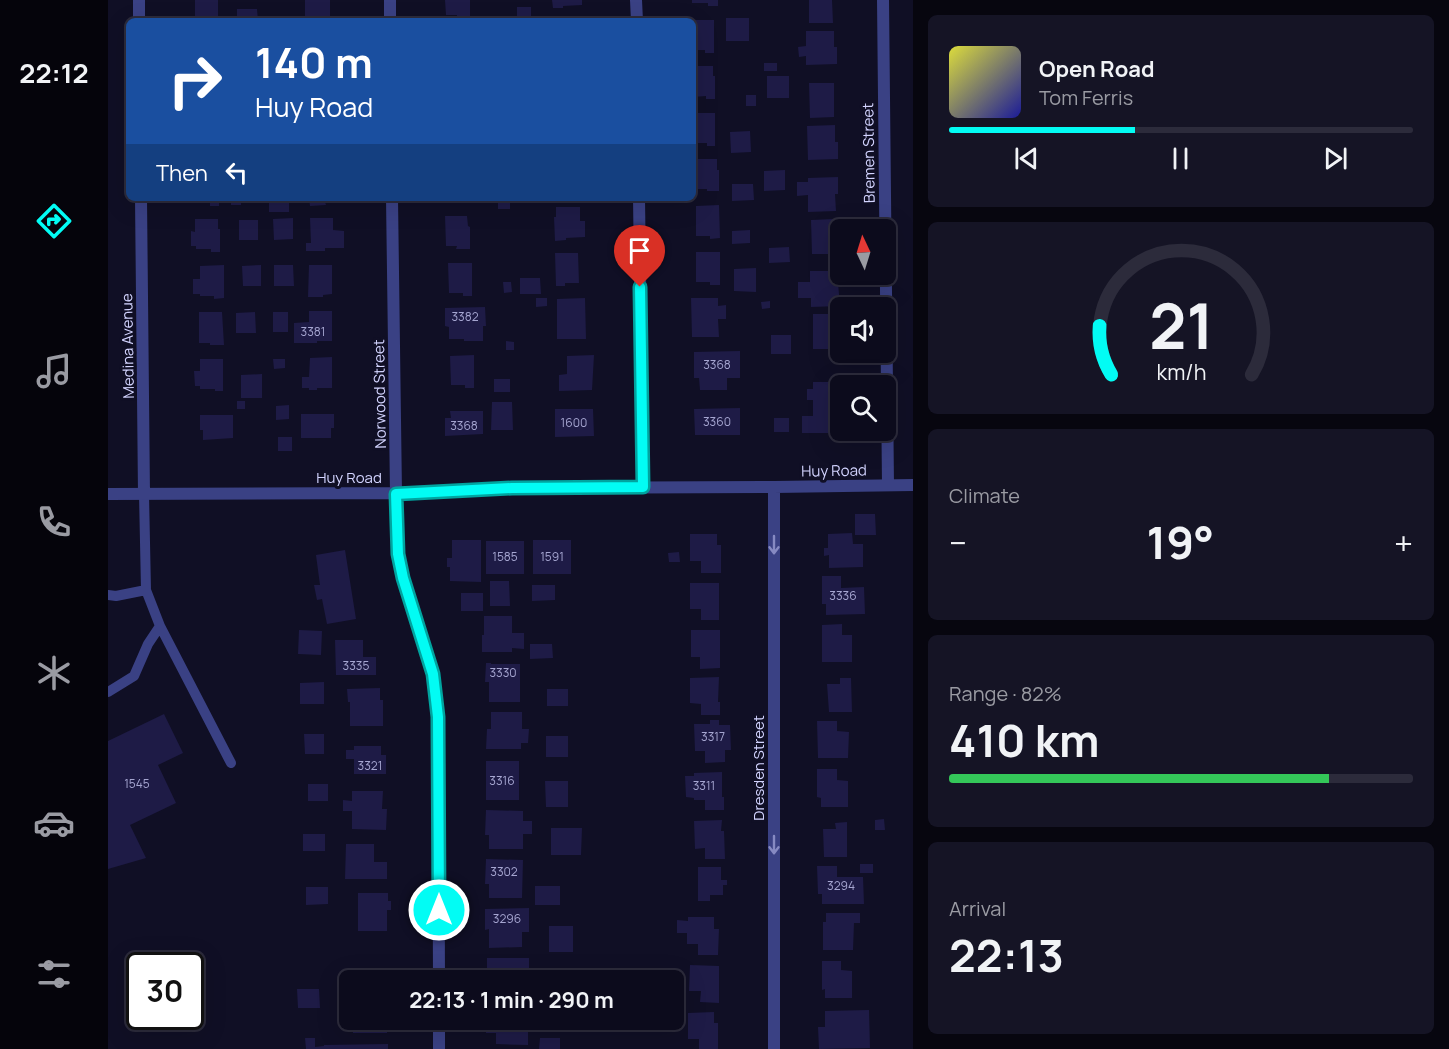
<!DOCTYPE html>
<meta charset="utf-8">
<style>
:root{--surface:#0c0b1c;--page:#151425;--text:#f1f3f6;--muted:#9a9ba3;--line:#2c2b3b;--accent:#02fcf4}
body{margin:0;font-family:Manrope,sans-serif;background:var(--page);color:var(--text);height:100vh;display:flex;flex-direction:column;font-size:22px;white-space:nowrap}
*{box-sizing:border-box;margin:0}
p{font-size:20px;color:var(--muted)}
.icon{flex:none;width:33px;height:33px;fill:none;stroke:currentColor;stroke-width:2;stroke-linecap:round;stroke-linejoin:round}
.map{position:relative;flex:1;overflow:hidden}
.sheet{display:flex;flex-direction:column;gap:15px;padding:15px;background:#07060f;width:536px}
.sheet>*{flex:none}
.top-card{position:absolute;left:18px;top:18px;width:570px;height:183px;border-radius:9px;box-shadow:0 6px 24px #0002,0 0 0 2px var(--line);background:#1a4fa0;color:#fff;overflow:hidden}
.needle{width:39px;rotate:356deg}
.fabs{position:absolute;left:722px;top:219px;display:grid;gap:12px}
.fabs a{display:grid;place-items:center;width:66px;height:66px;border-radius:9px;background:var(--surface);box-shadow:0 6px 24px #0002,0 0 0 2px var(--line);font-size:30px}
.speed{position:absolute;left:18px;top:952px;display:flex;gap:12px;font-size:30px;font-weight:700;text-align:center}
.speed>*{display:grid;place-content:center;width:78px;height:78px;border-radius:50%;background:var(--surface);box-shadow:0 6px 24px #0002,0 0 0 2px var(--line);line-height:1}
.speed .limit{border:3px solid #111;border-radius:9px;background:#fff;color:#111}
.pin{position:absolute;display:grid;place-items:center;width:51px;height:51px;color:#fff;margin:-62px -26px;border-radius:50% 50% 50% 0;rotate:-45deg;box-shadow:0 0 6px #0007}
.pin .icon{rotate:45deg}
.me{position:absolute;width:66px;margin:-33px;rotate:0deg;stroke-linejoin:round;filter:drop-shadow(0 0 4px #0008)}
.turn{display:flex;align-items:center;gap:21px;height:126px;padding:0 30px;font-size:27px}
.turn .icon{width:78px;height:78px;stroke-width:2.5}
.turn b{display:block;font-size:42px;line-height:51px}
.then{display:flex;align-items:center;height:57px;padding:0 30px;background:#0003;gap:12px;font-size:22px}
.big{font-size:45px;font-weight:700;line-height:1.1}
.sheet .tile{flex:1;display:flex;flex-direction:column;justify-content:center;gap:9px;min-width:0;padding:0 21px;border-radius:9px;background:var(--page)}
.sheet .dial{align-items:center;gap:0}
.dial svg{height:156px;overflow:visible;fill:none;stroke:var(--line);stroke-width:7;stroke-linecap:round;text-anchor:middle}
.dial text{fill:var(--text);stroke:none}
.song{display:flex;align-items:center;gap:18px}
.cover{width:72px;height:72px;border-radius:9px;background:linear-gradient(135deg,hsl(60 70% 55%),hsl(240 70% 35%))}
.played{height:6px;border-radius:3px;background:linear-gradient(90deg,var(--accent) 40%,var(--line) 40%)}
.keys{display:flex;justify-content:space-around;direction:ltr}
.heat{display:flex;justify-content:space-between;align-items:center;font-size:33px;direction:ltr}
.charge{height:9px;border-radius:4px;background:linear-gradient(90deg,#34c759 82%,var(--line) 0)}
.trip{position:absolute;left:231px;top:970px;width:345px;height:60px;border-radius:9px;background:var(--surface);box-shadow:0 6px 24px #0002,0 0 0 2px var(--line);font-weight:700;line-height:60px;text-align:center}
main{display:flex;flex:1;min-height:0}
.dock{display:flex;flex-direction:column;width:108px;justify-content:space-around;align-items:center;background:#05040b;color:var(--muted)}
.dock .icon{width:42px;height:42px}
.dock .on{color:var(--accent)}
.dock b{font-size:27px;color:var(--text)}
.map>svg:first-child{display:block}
.building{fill:#1e1b46}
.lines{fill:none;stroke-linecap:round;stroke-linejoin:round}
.lane{stroke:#3a4184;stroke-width:10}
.street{stroke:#3a4184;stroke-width:12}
.oneway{stroke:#868ac2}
.route-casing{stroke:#01a49f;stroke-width:15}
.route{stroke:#02fcf4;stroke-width:10}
.labels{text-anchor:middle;stroke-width:6;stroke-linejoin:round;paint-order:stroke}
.number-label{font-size:12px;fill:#a6a6d1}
.street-label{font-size:15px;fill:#d3d4ff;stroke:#100f25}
</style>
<main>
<nav class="dock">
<b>22:12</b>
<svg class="icon on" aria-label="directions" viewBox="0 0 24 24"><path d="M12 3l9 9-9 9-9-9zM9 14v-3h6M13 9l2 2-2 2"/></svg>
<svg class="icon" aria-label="music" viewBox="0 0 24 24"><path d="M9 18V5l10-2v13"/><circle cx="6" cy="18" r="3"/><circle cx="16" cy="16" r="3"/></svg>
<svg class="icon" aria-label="phone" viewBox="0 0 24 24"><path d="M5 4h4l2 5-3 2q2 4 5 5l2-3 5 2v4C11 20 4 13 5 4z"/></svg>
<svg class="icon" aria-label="climate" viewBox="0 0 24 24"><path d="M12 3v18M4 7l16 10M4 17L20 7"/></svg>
<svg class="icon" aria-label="car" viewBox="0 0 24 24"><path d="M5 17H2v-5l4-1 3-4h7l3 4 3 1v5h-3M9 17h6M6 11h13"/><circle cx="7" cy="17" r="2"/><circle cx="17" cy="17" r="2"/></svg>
<svg class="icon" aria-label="filters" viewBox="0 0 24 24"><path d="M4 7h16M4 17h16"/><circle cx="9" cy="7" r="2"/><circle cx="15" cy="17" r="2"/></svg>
</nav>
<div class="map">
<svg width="806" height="1049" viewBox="0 0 806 1049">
<rect width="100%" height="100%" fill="#100f25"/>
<path class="building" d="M87 0H110V20H97V18H87Z
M197 0H222V16H206V19H197Z
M337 0H362V18H349V15H338Z
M444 0H474V5L455 6V8H445Z
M584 0H610V6H600V3H584Z
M701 0H724L725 23H701Z
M409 7H423V16H409Z
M129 9H149L150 21H129Z
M618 18H641V41H618Z
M585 20H606V53H597V50H585Z
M698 31H726V47H729V64L698 65V56L691 57 690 47 698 46Z
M656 63H669V71H656Z
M585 66H605V76H607V99H598V96L585 97Z
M659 76H681V98H659Z
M701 83H726V117L702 118Z
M638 95H648V106H638Z
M585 113H607V146H599V143H585Z
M727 125V142H730V159L700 160 699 126Z
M642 131 643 152 623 153 622 132Z
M587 159H609V170H611V191H599V189H585V171H587Z
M677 170V190L656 191V171Z
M730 177V194H727L728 211 700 212V195L689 196V182H700V178Z
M624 184H645L646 200 624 201Z
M88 198H111V206H102V203H88Z
M123 198H133V205H123Z
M161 198H181V212H161Z
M201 198H226V202H217L218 205 202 206Z
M337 198H377V202L346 203V201H337Z
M390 202H402V209H390Z
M611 205 612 238 602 239V236H588V206Z
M448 207H472V221H477V237L458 238V240L447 241 446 217H448Z
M337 216H359L360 226 362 227V249H348L349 246H338Z
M185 218V239L166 240 165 219Z
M202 218H225V230L236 231V248H217V251H198V243H203Z
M87 219H110V229H112V252H103V249H88V246H83V231L87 232Z
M726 219 727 254H704L703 220Z
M131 220H150V240H131Z
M642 230V243L624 244V231Z
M681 247 682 262 661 263V248Z
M588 252H612V285H602V282H588Z
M447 253H470L471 283H457V286H448Z
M340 263H364V296H355V293H341Z
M116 265V298L106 299V296H92V294H85V279H92V266Z
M153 265V286H135L134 266Z
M166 265H185L186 286H166Z
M201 265H224V294L215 295V297H200Z
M648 268V292L626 291V269Z
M702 271H729L732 306 703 307V298H690V282H702Z
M412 278H432L433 294H412Z
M395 282H403L404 292 396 293Z
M428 298H439V306L428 307Z
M477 298 478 339H449V299Z
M583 298H610V306L618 305V319H610L611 337H584Z
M662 301V308L654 309 653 302Z
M377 307 378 326H375V341H356V339H341V327L337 326V308Z
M201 311H224V341H209V343H186V323L201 322Z
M91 312H114L116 345H102V343H91Z
M147 312 148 333H128V313Z
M165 312H180V332H165Z
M705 314H730V333H732V347H731V349H705Z
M663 335H683V354H663Z
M398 341 406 342V350H398Z
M632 351V378H619V390H592L591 378H586V352Z
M366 355V388H357V385H343L342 356Z
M486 355 484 390 451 391V375L459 374V356Z
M224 357V388H209V390H201V388H194V377H201L202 358Z
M92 359H115V391H107V389H92V386H87L86 371H92Z
M165 359H177V368L166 369Z
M154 374V398H133V375Z
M386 379H402V392H386Z
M705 382H731V433H694V416H705V400H699V389H705Z
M129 401H137V409H129Z
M384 402H404L405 430H383Z
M181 405V419L168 420V406Z
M632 408V435H587L586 409Z
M447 409H485L486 436 447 437Z
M342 411H375V434L337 436V418H343Z
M193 414H226V428H223V438H193Z
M92 415H125V438L95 440V430H92Z
M666 418H681V432H666Z
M170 437H184V451H170Z
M747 514H767L768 535H747Z
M744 533 745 544H755V567L721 568V555L716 556V548H720V534Z
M582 534H609V545H613V573H593V561H582Z
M344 540H373V582L342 581V567H339V558H344Z
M425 540H463V574H425Z
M378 541H416V574H378Z
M237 550 248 619 219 624 214 599 209 600 206 585H212L208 555Z
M571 552 572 562H561L560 553Z
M714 576H733V588L756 587 757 614 718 615V604H714Z
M382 581H401L402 606H382Z
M582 583H611V620H593V609H582Z
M424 585H447V600L424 601Z
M353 593H375V611H353Z
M376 616H404V633H416V649L404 648V652H374V635H376Z
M734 624V635H744V662H714V625Z
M191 630 214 631 213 655 190 654Z
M583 630H612V668L592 669V657H583Z
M227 640H255V657H268V675H228Z
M422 644H444L445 658 422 659Z
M378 663H383V664H412V702H381V682H377Z
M611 677 610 702H612V715H593V704L582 703V678Z
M732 678H743L744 712H721L719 684H732Z
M216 682V704H192V683Z
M272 688V700H275V726H242V702H240L239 689Z
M439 689H460V706H439Z
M383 712H414V729H421L420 743H413V749H378L379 729H383Z
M56 714 75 753 50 765 68 803 22 825 38 858 0 869V741Z
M602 720H611V725H622L623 750H617V762L597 763V751H587L586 724H602Z
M709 721H729V731L741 732 740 758H710Z
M196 734H216V754H197Z
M438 736H460V757H438Z
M246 746H273V755H278V774H246V759H238V750H246Z
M378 761H411V800H378Z
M709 769H729V780L740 781V807H713V798L709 797Z
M614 772V797H616V810H597V800H586V798L578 797 577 776H586V773Z
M437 781H460V807H438Z
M200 784H220V801H200Z
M244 791H275L274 809H279L278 830 244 829V811H235V800L244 801Z
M378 810 415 811V821H424V834H415V849H381V835H377Z
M776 819 777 830H767V820Z
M614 820 613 831H616L617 859H597V848L587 849 586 821Z
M739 822V857H716L715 829H728L727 823Z
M443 828H474L473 855H443Z
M195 834H217V851H195Z
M238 844H266V862H279V879H237Z
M378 859 415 860 414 898H381V884H377Z
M752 864H765V873H752Z
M709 866H729V877H755L756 904H714V894H710Z
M590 867H613V880H619V885H615V895H602V901H590Z
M427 886H452V905H427Z
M198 887H220V904L198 905Z
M250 893H280V901H283V910H279V931H250Z
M421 908V932H414V947L381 948V929L377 930V909Z
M718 913H752V923H746L745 950H715V922H718Z
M580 917H606V929H611L610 955H590V944H579V933H569V920L580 921Z
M441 926H465V952H441Z
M379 958H421V981H391V977H379Z
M714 961H733V970L744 971V998H717V989L714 990Z
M582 965 611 966V1003L592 1002 593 991H581Z
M189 989H211L212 1008H190Z
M761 1010 762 1048 711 1049 710 1027H717V1011Z
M606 1012V1023H610V1049H591V1039H580V1013Z
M245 1020H279V1033H245Z
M378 1020H420V1045L388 1044V1033H378Z
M197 1038H207V1047L216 1046V1045L280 1044V1049H198Z
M432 1038H452V1049H431Z"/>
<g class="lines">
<path class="lane" d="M0 595 8 596 38 590
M52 626 123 763
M0 692 26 676 40 644 52 626 38 590 36 494"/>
<path class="street" d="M31 0V21
M282 0V21
M528 0 529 21
M775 0 780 485
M33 198 36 494
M284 198 288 493 290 554 295 578 325 674 330 717 331 981
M531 198 535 487
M0 494 288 493 404 488 666 487 806 485
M331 1049V1020
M666 1049V487"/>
</g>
<defs><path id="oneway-shaft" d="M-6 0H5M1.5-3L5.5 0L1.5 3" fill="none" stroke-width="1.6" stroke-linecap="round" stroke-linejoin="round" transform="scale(1.5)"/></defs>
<g class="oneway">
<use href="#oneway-shaft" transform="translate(666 545) rotate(90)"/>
<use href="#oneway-shaft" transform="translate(666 845) rotate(90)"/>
</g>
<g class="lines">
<defs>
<path id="route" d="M331 910 330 717 325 674 295 578 290 554 288 494 404 488 535 487 532 287"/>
</defs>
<use href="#route" class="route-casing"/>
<use href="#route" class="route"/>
</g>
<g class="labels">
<g class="number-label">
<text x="357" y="321">3382</text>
<text x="205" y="336">3381</text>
<text x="609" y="369">3368</text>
<text x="609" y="426">3360</text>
<text x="466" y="427">1600</text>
<text x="356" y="430">3368</text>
<text x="397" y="561">1585</text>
<text x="444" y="561">1591</text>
<text x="735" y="600">3336</text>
<text x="248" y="670">3335</text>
<text x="395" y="677">3330</text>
<text x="605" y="741">3317</text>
<text x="262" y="770">3321</text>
<text x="394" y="785">3316</text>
<text x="29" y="788">1545</text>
<text x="596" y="790">3311</text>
<text x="396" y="876">3302</text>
<text x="733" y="890">3294</text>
<text x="399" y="923">3296</text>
</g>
<g class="street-label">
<text transform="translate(761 153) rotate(-91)" y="5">Bremen Street</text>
<text transform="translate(20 346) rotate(-91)" y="5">Medina Avenue</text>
<text transform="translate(272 394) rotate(-91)" y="5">Norwood Street</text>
<text transform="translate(726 471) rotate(-1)" y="5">Huy Road</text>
<text x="241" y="483">Huy Road</text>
<text transform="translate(651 768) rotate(-90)" y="5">Dresden Street</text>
</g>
</g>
</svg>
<div class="fabs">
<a><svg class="needle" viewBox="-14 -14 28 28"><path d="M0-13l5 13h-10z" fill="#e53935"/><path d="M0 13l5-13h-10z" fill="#9a9ba3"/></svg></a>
<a><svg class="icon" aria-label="sound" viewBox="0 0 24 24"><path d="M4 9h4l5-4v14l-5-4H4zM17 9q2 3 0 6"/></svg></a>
<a><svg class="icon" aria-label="search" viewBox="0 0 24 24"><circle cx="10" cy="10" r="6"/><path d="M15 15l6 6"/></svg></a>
</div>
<div class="speed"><div class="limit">30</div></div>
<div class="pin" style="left:532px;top:287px;background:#d93025"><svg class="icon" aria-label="arrive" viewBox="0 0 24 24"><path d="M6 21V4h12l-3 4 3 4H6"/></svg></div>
<svg class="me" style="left:331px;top:910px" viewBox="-20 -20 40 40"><circle r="17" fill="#02fcf4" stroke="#fff" stroke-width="3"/><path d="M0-11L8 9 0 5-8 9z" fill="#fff"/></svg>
<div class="trip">22:13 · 1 min · 290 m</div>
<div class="top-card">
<div class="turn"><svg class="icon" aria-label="right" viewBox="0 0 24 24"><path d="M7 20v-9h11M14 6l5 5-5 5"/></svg><div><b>140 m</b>Huy Road</div></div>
<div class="then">Then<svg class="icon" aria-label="left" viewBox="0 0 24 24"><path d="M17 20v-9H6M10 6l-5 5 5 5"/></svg></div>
</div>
</div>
<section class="sheet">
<div class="tile">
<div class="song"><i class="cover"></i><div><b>Open Road</b><p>Tom Ferris</p></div></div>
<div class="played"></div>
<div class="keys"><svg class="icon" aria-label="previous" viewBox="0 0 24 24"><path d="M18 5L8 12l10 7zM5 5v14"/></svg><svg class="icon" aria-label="pause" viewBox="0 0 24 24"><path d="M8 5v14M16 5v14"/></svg><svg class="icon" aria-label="next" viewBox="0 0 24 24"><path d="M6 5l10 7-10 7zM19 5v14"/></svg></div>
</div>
<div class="tile dial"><svg viewBox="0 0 100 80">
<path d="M14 69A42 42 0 1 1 86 69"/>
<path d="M14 69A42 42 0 0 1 8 44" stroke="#02fcf4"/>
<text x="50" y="56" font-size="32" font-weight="700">21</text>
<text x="50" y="72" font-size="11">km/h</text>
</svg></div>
<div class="tile"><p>Climate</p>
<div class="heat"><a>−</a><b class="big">19°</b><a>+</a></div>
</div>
<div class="tile"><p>Range · 82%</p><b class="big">410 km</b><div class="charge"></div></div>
<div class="tile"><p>Arrival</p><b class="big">22:13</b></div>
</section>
</main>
